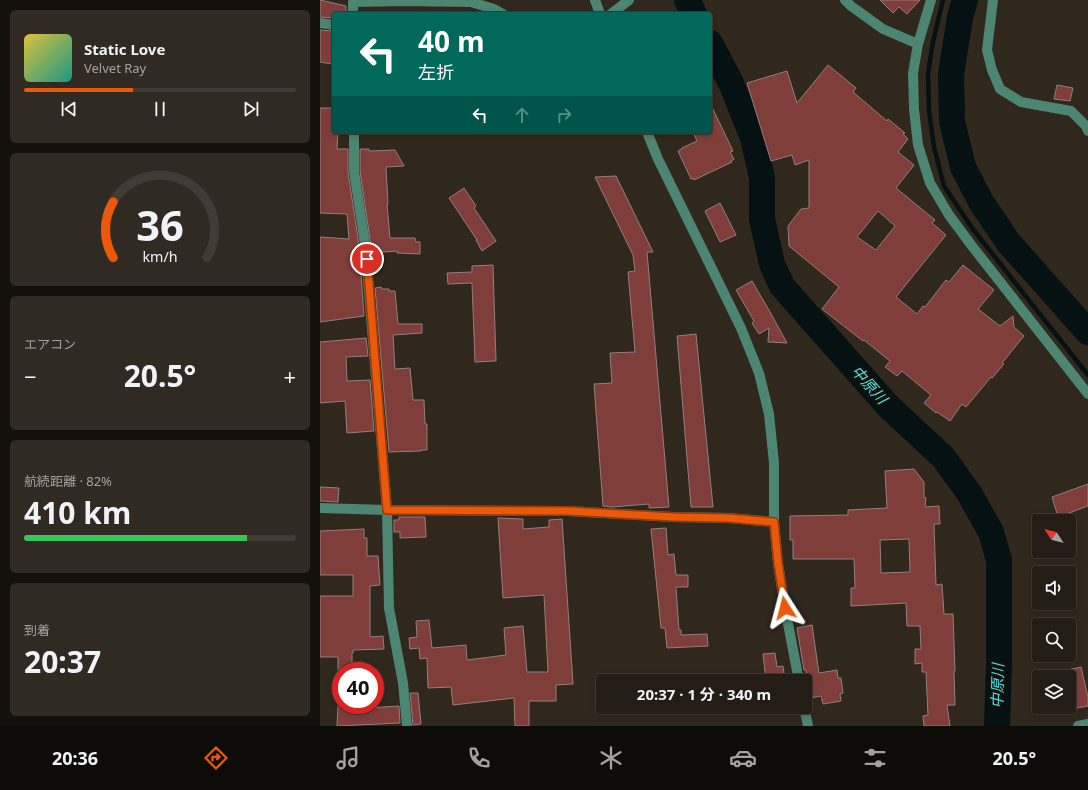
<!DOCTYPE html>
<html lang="ja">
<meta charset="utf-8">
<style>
:root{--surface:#241d16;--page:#302a23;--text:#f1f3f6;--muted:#a3a2a1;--line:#413b35;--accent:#ea580c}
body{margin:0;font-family:"Noto Sans","Noto Sans JP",sans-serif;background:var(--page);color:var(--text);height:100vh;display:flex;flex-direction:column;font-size:15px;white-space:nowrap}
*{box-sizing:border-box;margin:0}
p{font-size:13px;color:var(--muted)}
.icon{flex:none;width:22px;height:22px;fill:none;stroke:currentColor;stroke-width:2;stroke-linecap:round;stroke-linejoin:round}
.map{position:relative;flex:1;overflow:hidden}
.side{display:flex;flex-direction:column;gap:10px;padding:10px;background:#14100c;width:320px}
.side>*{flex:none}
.guide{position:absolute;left:12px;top:12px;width:380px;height:122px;border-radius:4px;box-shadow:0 2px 6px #0003,0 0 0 1px var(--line);background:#00695c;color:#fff;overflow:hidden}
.needle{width:26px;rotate:306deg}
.controls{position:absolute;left:712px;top:514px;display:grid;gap:8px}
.controls a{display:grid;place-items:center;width:44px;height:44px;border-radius:4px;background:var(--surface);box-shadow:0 2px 6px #0003,0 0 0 1px var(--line);font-size:20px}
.speed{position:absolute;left:12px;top:662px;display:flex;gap:8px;font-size:20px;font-weight:700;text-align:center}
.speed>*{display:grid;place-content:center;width:52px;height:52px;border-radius:50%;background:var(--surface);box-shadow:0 2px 6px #0003,0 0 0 1px var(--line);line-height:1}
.speed .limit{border:6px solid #d22;background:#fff;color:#111}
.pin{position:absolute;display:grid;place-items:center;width:34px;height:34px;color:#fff;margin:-17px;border:2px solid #fff;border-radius:50%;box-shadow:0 1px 4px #0007}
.me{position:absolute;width:44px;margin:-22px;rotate:351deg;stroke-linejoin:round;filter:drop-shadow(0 0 3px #0008)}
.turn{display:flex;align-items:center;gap:14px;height:84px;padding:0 20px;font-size:18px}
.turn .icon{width:52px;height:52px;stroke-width:2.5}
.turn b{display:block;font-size:28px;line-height:34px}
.lanes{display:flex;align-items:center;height:38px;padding:0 20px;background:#0003;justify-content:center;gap:20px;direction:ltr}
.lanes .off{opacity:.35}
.big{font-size:30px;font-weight:700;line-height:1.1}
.side .widget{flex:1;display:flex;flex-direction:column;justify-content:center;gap:6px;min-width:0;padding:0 14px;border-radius:6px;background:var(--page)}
.side .dial{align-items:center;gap:0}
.dial svg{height:104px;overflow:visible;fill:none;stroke:var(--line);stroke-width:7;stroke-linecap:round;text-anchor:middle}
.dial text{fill:var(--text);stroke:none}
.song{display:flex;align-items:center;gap:12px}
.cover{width:48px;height:48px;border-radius:6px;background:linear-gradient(135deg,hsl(50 70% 55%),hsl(170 70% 35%))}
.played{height:4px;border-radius:2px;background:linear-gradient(90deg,var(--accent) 40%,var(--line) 40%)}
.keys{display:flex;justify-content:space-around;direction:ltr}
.heat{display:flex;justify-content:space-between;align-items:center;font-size:22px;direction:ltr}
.charge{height:6px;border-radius:3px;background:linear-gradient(90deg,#34c759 82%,var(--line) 0)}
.trip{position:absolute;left:276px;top:674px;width:216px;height:40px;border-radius:4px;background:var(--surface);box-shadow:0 2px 6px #0003,0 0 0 1px var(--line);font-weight:700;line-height:40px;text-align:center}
.menu{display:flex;height:64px;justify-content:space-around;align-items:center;background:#0e0c09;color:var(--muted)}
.menu .icon{width:28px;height:28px}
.menu .active{color:var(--accent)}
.menu b{font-size:18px;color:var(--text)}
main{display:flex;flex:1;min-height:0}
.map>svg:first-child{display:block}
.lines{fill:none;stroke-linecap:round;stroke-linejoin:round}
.stream{stroke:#051112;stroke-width:4.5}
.river{stroke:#051112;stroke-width:26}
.building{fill:#803e3b;stroke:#917f7d;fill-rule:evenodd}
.minor{stroke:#4c8571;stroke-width:10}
.route-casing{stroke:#983908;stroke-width:10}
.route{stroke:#ea580c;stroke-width:7}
.labels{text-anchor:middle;stroke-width:4;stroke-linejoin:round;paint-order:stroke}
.water-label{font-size:15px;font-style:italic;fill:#4ee0e3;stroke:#15110c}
</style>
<main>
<section class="side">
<div class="widget">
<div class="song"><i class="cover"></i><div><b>Static Love</b><p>Velvet Ray</p></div></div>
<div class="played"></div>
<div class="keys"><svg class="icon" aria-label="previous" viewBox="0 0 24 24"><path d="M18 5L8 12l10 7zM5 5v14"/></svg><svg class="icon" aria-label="pause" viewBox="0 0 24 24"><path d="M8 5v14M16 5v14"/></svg><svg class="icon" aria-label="next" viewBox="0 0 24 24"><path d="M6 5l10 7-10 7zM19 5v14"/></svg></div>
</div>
<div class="widget dial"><svg viewBox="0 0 100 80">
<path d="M14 69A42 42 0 1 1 86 69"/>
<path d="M14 69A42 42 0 0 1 14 26" stroke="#ea580c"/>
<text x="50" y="56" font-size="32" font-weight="700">36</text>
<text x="50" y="72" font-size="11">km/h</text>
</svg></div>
<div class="widget"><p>エアコン</p>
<div class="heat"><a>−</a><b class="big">20.5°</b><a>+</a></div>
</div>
<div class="widget"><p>航続距離 · 82%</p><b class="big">410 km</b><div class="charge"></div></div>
<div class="widget"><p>到着</p><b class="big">20:37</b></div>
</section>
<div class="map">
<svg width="768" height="726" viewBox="0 0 768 726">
<rect width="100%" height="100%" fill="#30271d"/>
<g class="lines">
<path class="stream" d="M623 0 613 42 608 73 609 111 614 147 624 186 652 228 768 375"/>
<path class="river" d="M367 0 374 14
M645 0 640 17 631 75 632 121 643 167 661 202 688 242 768 332
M390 43 411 83 433 138 442 178V219L452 264 462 286 569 407 623 457 649 493 671 532 679 560V664L677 726"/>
</g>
<path class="building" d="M0 0 26 6V14H14V18L0 17Z
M560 0H600L587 14 579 7 573 13Z
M0 30 14 31V49L12 64 0 62Z
M508 65 536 88 533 92 567 121 568 119 585 133 583 134 588 139 578 152 594 165 576 188 615 220 612 223 626 235 576 297 597 314 603 306 605 307 626 280 629 282 643 265 674 290 658 309 680 326 693 316 694 327 704 336 682 363 684 364 672 378 671 377 646 407 642 404 630 421 617 412 616 413 604 403 611 395 582 371 577 376 565 367 570 361 544 340 543 341 502 309 519 287 469 246 468 226 481 209 489 208V160L475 165 472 155 451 161 427 83 467 71 477 103ZM558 211 575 226 556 250 537 237Z
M737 85 753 88 750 101 734 99Z
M390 103 413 151 410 152 414 159 411 161 412 162 374 180 373 178 371 179 358 151 362 149V148L377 141 373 132H390Z
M0 108H14V132H18L17 149H28V172L39 245 44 316 0 322V237L29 239 27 214 0 213Z
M40 149H49V151L75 150 84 166 66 167 68 204H67L70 238H95L96 242H100V254L77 253V251L52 253 40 171Z
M296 176 333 252H327L349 507 329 508V504L292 507 283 506 274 384 292 383 290 353 315 352 308 272 315 271 313 255 275 177Z
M144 188 156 206 154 208 176 241 162 251 156 240H157L129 198Z
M400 203 416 235 400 242 385 211Z
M173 265 176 361 155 362 152 283 128 284 127 273 152 272V266Z
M432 281 450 312 467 343 448 342 449 328 439 334 432 323 434 321 416 290Z
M61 287 62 289H69V291H75L78 324H102V333L73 335 75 369 90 368 93 400H104L105 424H107V450H101V451L69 452 55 288Z
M376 334 393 507H371L357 336Z
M46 338 48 356 26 357 27 381 50 380 54 431 27 433 25 401 0 403V342Z
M594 469 604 482V497L606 498 605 507 619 506 620 524H614L616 585 622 584 624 614H633L635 671H634L635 705H627L630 726H604L603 716 608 715 606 672H602V663L595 664V649H601L600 626H587L586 603 531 606V588H535L534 559H473V540H470V516L528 515V510L567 508 565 471ZM589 539 590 572 561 573 560 540Z
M768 484V506L738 517 732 497Z
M0 487 19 488 18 502 0 501Z
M79 517H105L106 537 80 538V532H74V520H79Z
M178 518 203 519V529L229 527V520L242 519 253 684 236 685V701H209V726H195L194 698 133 705 131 687 108 688 107 658 100 659 99 648 90 649 89 638 97 637 96 621 109 620 112 648 146 645 147 660 186 655 184 628 203 626 207 672H228L224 595 183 598Z
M346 528 348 555 354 554 356 575H368V587H356L359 630H361V635L387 634 388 646 347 648 345 628H341L331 529Z
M44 529V538H47V556H58L60 585 50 586V637L63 636 64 649 33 650V653H32V671H18V657H0V596H33V575H0V531Z
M492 625 499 673 517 670 518 678H521L523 693 520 694 521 701 503 704 501 696 490 698 486 670H484L477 628Z
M455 653 457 667 463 666 465 681H446L443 654Z
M761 667 768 697V706L757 708 748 670Z
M90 693H98L101 724 93 725Z
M18 705H29V709L79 706 80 723 17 726Z"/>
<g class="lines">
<path class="minor" d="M275 0 280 14
M525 0 531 6 563 29 598 44
M611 0 598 44 593 73 594 109 598 145 610 183 629 215 652 246 768 394
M673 0 667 50 672 70 680 89 701 102 751 111 766 126 768 131
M33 14V2L85 1 151 2 174 9 183 14
M291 14 309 0
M0 23 14 25
M34 132V171L45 244 67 510 69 608 83 683 87 726
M327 132 338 159 421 328 439 373 449 414 454 463V522L458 563 465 608 479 681
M0 508 67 510 248 511 353 517 409 518 454 522
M484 707 488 726
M758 726 768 724"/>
</g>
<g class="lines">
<defs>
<path id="route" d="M47 259 67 510 248 511 353 517 408 518 454 522 458 563 465 608"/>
</defs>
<use href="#route" class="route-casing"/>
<use href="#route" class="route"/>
</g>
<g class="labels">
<g class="water-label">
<text transform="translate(549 385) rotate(48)" y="5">中原川</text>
<text transform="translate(678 686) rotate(-89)" y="5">中原川</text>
</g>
</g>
</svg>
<div class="controls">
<a><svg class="needle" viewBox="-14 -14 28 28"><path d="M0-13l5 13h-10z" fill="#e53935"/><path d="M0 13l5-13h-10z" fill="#a3a2a1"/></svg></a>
<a><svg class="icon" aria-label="sound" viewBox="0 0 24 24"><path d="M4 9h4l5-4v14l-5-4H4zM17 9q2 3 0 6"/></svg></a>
<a><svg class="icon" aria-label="search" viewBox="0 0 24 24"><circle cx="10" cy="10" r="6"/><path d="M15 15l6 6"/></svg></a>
<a><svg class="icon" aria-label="layers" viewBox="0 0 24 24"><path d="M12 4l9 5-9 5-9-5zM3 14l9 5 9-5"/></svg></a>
</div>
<div class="speed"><div class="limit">40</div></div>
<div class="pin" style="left:47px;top:259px;background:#d93025"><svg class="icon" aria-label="arrive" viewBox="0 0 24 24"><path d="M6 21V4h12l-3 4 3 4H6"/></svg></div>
<svg class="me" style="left:465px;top:608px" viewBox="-20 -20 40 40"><path d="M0-17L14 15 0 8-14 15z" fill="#ea580c" stroke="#fff" stroke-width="4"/></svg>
<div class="trip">20:37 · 1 分 · 340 m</div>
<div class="guide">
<div class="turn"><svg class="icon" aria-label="left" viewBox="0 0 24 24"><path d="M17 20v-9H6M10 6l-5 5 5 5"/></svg><div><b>40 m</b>左折</div></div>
<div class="lanes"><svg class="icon" aria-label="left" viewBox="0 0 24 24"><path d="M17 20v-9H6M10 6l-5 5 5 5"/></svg><svg class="icon off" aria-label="ahead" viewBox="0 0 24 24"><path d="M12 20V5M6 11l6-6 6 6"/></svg><svg class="icon off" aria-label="right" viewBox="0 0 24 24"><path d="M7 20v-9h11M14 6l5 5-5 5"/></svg></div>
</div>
</div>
</main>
<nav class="menu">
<b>20:36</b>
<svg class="icon active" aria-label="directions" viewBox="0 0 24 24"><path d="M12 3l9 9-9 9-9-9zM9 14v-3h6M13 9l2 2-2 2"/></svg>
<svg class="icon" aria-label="music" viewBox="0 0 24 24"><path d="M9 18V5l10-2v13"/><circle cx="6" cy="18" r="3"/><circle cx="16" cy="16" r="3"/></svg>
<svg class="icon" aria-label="phone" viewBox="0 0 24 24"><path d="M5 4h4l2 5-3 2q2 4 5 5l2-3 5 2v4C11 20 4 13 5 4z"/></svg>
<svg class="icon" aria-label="climate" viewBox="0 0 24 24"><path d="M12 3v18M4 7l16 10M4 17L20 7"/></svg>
<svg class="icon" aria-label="car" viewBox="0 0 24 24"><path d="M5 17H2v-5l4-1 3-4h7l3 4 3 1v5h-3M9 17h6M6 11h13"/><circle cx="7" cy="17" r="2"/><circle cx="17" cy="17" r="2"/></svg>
<svg class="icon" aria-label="filters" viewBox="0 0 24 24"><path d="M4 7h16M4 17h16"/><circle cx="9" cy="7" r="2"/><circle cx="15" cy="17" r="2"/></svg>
<b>20.5°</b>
</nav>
